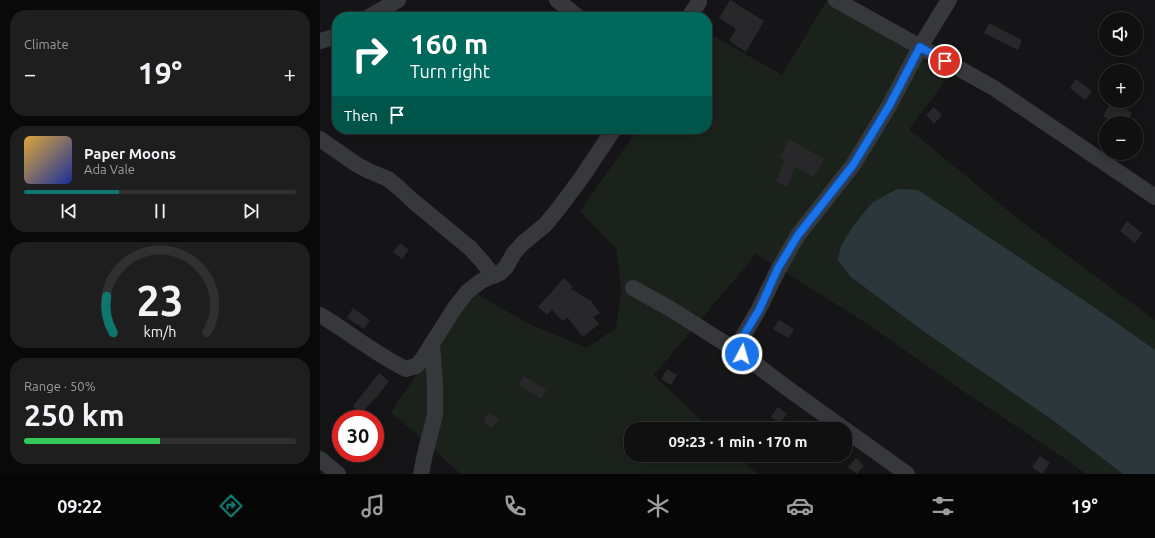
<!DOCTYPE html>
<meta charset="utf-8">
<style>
:root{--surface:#101011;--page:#1e1e1f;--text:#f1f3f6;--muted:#9c9d9f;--line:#303031;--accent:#0f766e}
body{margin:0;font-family:Ubuntu,sans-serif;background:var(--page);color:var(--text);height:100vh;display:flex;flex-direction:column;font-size:15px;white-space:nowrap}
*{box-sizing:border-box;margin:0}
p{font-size:13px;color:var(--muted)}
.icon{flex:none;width:22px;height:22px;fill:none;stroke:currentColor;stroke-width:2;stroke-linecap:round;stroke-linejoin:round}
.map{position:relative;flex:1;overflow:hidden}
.panel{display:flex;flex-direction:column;gap:10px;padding:10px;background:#090909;width:320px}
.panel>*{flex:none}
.guide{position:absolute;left:12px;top:12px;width:380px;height:122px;border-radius:16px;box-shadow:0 2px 10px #0003,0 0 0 1px var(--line);background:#00695c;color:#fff;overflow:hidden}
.fabs{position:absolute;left:779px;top:12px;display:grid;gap:8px}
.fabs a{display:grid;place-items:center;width:44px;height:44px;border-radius:50%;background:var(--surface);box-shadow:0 2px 10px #0003,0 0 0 1px var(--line);font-size:20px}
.speed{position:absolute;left:12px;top:410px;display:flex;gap:8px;font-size:20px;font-weight:700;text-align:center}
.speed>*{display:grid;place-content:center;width:52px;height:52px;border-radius:50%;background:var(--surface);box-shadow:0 2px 10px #0003,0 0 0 1px var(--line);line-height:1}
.speed .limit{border:6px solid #d22;background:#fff;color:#111}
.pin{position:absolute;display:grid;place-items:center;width:34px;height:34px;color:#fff;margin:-17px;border:2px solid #fff;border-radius:50%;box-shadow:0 1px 4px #0007}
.me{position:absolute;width:44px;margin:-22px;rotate:6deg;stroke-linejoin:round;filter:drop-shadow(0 0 3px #0008)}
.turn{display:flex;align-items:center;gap:14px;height:84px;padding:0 12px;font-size:18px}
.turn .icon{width:52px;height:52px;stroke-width:2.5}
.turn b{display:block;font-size:28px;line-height:34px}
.then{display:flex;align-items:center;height:38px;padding:0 12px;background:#0003;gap:8px;font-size:15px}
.big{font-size:30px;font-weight:600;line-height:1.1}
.panel .widget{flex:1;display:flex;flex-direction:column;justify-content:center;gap:6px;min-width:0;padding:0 14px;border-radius:16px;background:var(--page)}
.panel .dial{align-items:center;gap:0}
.dial svg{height:104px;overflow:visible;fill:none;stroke:var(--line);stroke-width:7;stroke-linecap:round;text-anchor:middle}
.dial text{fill:var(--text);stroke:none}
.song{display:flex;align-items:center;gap:12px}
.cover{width:48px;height:48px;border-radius:6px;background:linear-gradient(135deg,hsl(40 70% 55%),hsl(230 70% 35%))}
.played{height:4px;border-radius:2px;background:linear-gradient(90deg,var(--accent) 35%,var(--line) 35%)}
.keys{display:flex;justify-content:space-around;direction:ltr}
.heat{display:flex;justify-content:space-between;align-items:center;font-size:22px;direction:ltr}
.charge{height:6px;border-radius:3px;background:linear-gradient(90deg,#34c759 50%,var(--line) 0)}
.trip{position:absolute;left:304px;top:422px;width:228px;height:40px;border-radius:16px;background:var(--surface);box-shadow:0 2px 10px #0003,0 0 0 1px var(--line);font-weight:600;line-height:40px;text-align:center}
.dock{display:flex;height:64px;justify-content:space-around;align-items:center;background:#060607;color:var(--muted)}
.dock .icon{width:28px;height:28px}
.dock .active{color:var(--accent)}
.dock b{font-size:18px;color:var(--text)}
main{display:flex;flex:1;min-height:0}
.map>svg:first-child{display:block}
.green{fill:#1b221b}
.water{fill:#2b373b}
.building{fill:#28282b}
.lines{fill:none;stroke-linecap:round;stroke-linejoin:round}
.minor{stroke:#36383c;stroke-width:16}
.route-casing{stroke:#114b97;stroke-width:10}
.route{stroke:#1a73e8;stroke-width:7}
</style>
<main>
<section class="panel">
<div class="widget"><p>Climate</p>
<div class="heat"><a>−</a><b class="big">19°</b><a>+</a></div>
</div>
<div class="widget">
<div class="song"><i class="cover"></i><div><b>Paper Moons</b><p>Ada Vale</p></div></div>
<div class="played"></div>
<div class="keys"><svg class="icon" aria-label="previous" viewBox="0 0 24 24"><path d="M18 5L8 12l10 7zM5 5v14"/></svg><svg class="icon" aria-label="pause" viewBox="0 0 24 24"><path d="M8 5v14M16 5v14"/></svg><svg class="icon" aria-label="next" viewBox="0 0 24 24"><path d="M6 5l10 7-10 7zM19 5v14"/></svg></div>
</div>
<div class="widget dial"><svg viewBox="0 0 100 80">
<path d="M14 69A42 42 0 1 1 86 69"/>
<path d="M14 69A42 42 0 0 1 9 41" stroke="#0f766e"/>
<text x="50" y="56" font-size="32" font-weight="700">23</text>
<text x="50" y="72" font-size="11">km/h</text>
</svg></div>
<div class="widget"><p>Range · 50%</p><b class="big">250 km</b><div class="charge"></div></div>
</section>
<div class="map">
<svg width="835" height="474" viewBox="0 0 835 474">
<rect width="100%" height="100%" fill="#151517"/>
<path class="green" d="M507 0 630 75 589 129 698 219 835 320V474H766L744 458 640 389 549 325 436 254 334 375 390 429H311V455H417L437 474H141L71 412 154 292 209 324 267 348 296 328 301 291 297 250 260 211 318 129H387V32L462 75Z"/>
<path class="water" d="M577 189 598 190 771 305 835 350V474H803L734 421 606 333 531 277 518 260 521 246 533 226 552 203Z"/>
<path class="building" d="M410 0 444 21 426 52 409 41 416 30 415 29V28L399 18Z
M669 23 702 40 698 50 664 33Z
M756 79 772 91 765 100 750 88Z
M792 101 812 113 806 123H795L783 116Z
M614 107 622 115 614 124 606 115Z
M469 139 504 159 494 177 475 167 468 187 456 182 464 160 459 158Z
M807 221 822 233 815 243 800 231Z
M80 243 89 250 82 259 73 252Z
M244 278 253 287 251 289 271 301 280 313 273 317 279 324 263 337 247 317 243 321 232 310 227 315 218 307Z
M33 308 50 320 44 329 27 318Z
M459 320 474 329 468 338 453 329Z
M347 369 357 375 351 385 341 379Z
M59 373 69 381 55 399V398L41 414 33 406Z
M204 376 226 390 221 399 198 385Z
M458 407 467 414 460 423 451 417Z
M169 412 179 419 172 428 163 422Z
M720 456 730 463 722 474 712 467Z
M536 458 544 466 537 474 528 467Z"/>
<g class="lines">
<path class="minor" d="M237 0 258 17
M516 0 674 88 835 197
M49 17 78 0
M369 17 379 2
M0 41 17 36
M0 139 36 164 49 171 68 179 79 188 93 201 150 248 161 260 174 276
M313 288 349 308 422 354
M0 315C29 332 55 354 86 369L96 366 101 361 134 309 147 292 161 281 180 273 186 267 194 253 203 243 225 225 239 208 262 177 294 129
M0 459 18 474
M101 474 105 454 115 415V384L112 344
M587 474 467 388 422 354 421 348 422 338 439 309 459 268 478 235 533 165 569 106 600 47 629 0"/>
</g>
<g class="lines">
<defs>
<path id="route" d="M422 354 421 348 422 338 439 310 458 268 478 235 533 165 569 106 600 47 625 61"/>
</defs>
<use href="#route" class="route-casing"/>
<use href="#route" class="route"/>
</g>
</svg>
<div class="fabs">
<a><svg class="icon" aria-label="sound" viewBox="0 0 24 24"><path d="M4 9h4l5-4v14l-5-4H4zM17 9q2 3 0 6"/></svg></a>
<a>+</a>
<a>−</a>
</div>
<div class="speed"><div class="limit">30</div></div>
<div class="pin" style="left:625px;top:61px;background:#d93025"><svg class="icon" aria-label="arrive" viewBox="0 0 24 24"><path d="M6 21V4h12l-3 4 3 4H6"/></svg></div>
<svg class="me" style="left:422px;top:354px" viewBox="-20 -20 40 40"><circle r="17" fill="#1a73e8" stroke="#fff" stroke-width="3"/><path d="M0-11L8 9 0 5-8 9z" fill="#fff"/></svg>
<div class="trip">09:23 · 1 min · 170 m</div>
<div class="guide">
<div class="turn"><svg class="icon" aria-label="right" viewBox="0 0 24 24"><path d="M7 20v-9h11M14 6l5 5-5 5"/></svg><div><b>160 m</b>Turn right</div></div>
<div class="then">Then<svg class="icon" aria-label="arrive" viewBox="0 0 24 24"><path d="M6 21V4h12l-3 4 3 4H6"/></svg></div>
</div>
</div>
</main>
<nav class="dock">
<b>09:22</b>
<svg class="icon active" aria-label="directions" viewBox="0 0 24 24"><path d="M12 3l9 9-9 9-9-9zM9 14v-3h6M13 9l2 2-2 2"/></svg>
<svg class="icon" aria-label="music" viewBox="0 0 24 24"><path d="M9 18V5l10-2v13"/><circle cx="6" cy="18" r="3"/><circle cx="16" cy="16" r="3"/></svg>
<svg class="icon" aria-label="phone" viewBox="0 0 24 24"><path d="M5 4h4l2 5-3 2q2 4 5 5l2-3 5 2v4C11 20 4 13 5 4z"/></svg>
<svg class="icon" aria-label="climate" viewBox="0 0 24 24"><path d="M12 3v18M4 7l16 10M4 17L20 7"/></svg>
<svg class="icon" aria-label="car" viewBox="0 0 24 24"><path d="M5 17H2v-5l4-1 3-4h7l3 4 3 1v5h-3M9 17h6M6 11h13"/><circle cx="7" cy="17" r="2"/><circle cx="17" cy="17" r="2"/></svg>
<svg class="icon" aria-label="filters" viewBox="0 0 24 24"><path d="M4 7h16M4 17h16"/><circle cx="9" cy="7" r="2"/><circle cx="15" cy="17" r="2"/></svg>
<b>19°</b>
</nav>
